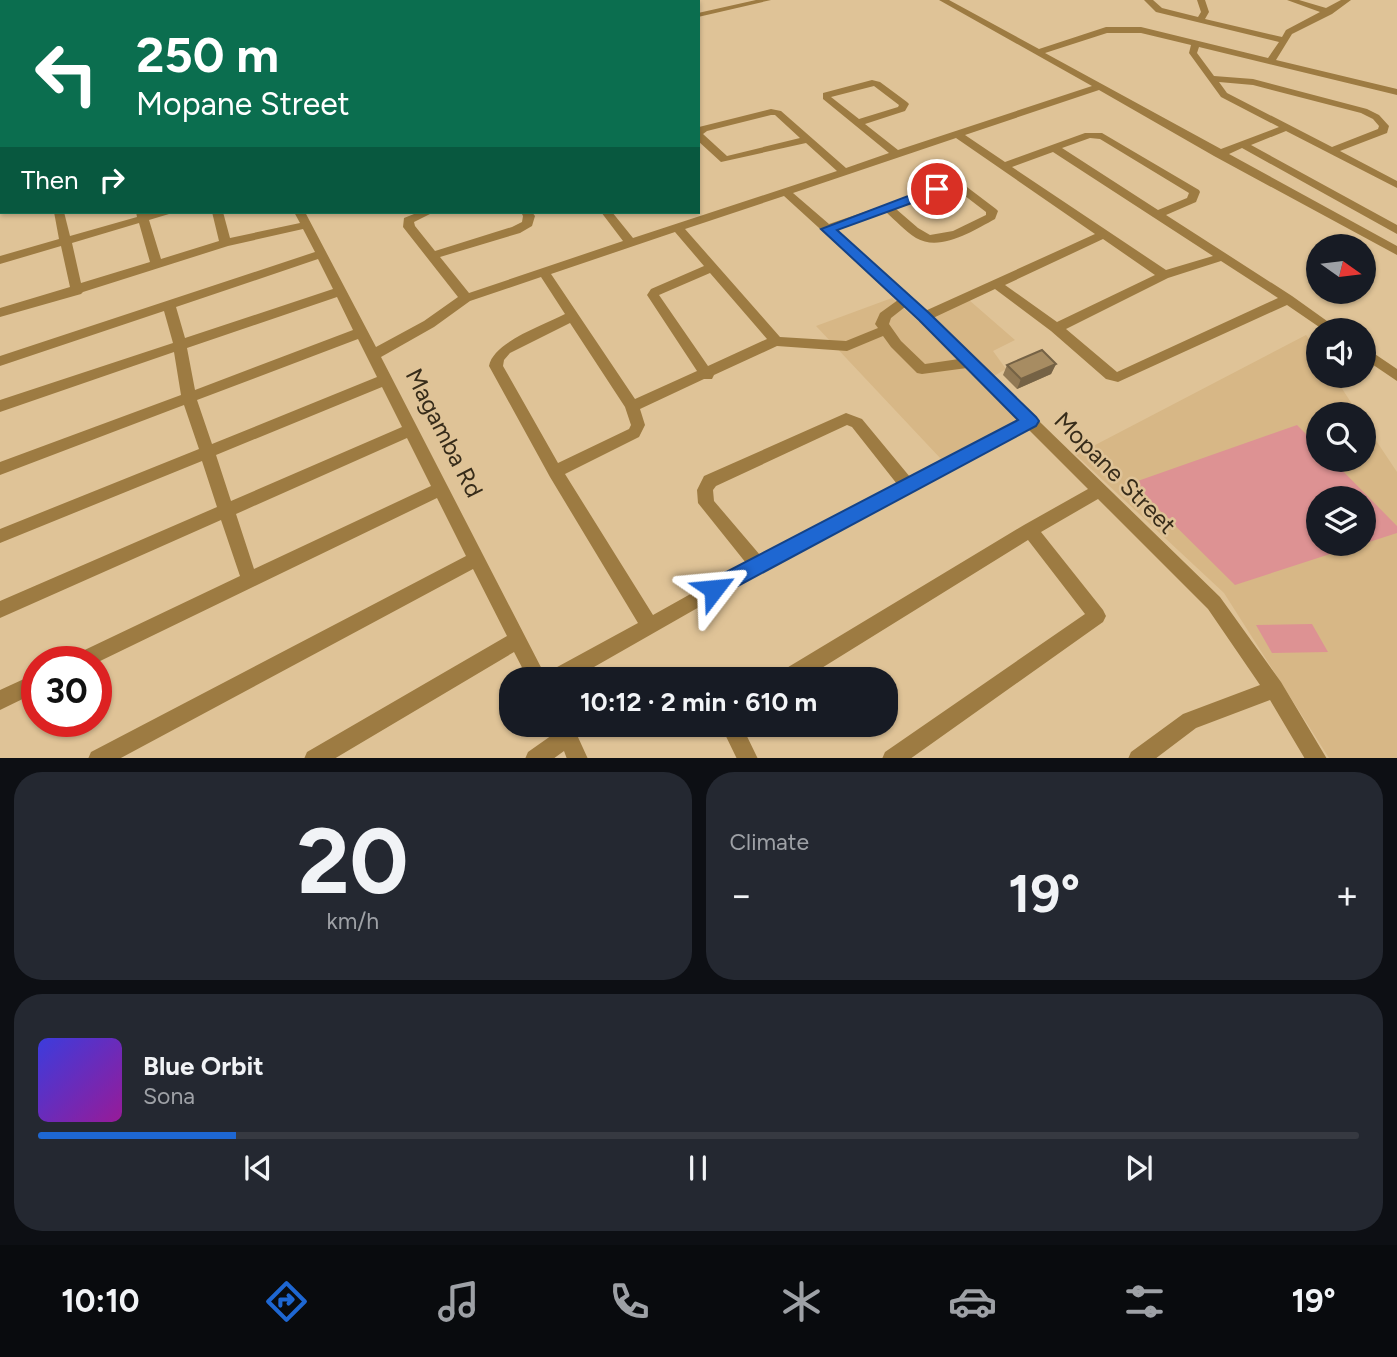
<!DOCTYPE html>
<meta charset="utf-8">
<style>
:root{--surface:#171b24;--page:#242831;--text:#f1f3f6;--muted:#9ea1a6;--line:#363941;--accent:#1e67d2}
body{margin:0;font-family:Figtree,sans-serif;background:var(--page);color:var(--text);height:100vh;display:flex;flex-direction:column;font-size:26px;white-space:nowrap}
*{box-sizing:border-box;margin:0}
p{font-size:23px;color:var(--muted)}
.icon{flex:none;width:38px;height:38px;fill:none;stroke:currentColor;stroke-width:2;stroke-linecap:round;stroke-linejoin:round}
.map{position:relative;height:758px;overflow:hidden}
.panel{display:flex;flex-direction:column;gap:14px;padding:14px;background:#0d0f14;flex:1}
.panel>*{flex:none}
.banner{position:absolute;left:0px;top:0px;width:700px;height:214px;box-shadow:0 2px 5px #0004;background:#0b6e4f;color:#fff;overflow:hidden}
.needle{width:46px;rotate:104deg}
.controls{position:absolute;left:1306px;top:234px;display:grid;gap:14px}
.controls a{display:grid;place-items:center;width:70px;height:70px;border-radius:50%;background:var(--surface);box-shadow:0 2px 5px #0004;font-size:35px}
.speed{position:absolute;left:21px;top:646px;display:flex;gap:14px;font-size:35px;font-weight:700;text-align:center}
.speed>*{display:grid;place-content:center;width:91px;height:91px;border-radius:50%;background:var(--surface);box-shadow:0 2px 5px #0004;line-height:1}
.speed .limit{border:10px solid #d22;background:#fff;color:#111}
.pin{position:absolute;display:grid;place-items:center;width:60px;height:60px;color:#fff;margin:-30px;border:4px solid #fff;border-radius:50%;box-shadow:0 2px 7px #0007}
.me{position:absolute;width:77px;margin:-38px;rotate:61deg;stroke-linejoin:round;filter:drop-shadow(0 0 5px #0008)}
.turn{display:flex;align-items:center;gap:24px;height:147px;padding:0 21px;font-size:32px}
.turn .icon{width:91px;height:91px;stroke-width:2.5}
.turn b{display:block;font-size:49px;line-height:60px}
.then{display:flex;align-items:center;height:66px;padding:0 21px;background:#0003;gap:14px;font-size:26px}
.big{font-size:52px;font-weight:700;line-height:1.1}
.panel .tile{flex:1;display:flex;flex-direction:column;justify-content:center;gap:10px;min-width:0;padding:0 24px;border-radius:28px;background:var(--page)}
.panel .dial{align-items:center;gap:0}
.dial b{font-size:91px;line-height:1}
.song{display:flex;align-items:center;gap:21px}
.cover{width:84px;height:84px;border-radius:10px;background:linear-gradient(135deg,hsl(240 70% 55%),hsl(300 70% 35%))}
.played{height:7px;border-radius:4px;background:linear-gradient(90deg,var(--accent) 15%,var(--line) 15%)}
.keys{display:flex;justify-content:space-around;direction:ltr}
.heat{display:flex;justify-content:space-between;align-items:center;font-size:38px;direction:ltr}
.panel .tiles{flex:1;display:grid;gap:14px;grid-template-columns:1fr 1fr}
.tile:last-child{grid-column:span 2}
.trip{position:absolute;left:499px;top:667px;width:399px;height:70px;border-radius:28px;background:var(--surface);box-shadow:0 2px 5px #0004;font-weight:700;line-height:70px;text-align:center}
.tab-bar{display:flex;height:112px;justify-content:space-around;align-items:center;background:#090b0e;color:var(--muted)}
.tab-bar .icon{width:49px;height:49px}
.tab-bar .on{color:var(--accent)}
.tab-bar b{font-size:32px;color:var(--text)}
.map>svg:first-child{display:block}
.built{fill:#d7b786;fill-rule:evenodd}
.green{fill:#dd9293}
.lines{fill:none;stroke-linecap:round;stroke-linejoin:round}
.minor{fill:#9d7b42;fill-rule:evenodd}
.major{fill:#5b441b;fill-rule:evenodd}
.wall{fill:#907854}
.shaded-wall{fill:#756245}
.building{fill:#a78c62;stroke:#756245;stroke-width:2}
.route{fill:#1e67d2;stroke:#144388;stroke-width:2}
.labels{text-anchor:middle;stroke-width:5;stroke-linejoin:round;paint-order:stroke}
.street-label{font-size:24px;fill:#372c1a;stroke:#dfc397}
</style>
<div class="map">
<svg width="1397" height="759" viewBox="0 0 1397 759">
<rect width="100%" height="100%" fill="#dfc397"/>
<path class="built" d="M892 298 919 322 969 300 1015 340 993 351 1006 369 982 383 1019 420 941 459 816 326Z
M1306 335 1318 352V376H1334L1359 415H1318V460H1363V421L1397 472V758H1329L1224 593 1076 455ZM1318 499H1363V544H1318Z"/>
<path class="green" d="M1297 425 1318 446V460H1332L1397 526V533L1363 544V499H1318V544H1361L1235 585 1132 483Z
M1312 624 1328 652 1272 653 1256 625Z"/>
<g class="lines">
<path class="minor" d="M79 0H87L78 2Z
M91 0H100L102 2H92Z
M161 0H172L159 2Z
M263 0H275L261 2Z
M367 0H378L365 2Z
M413 0H421L422 2H414Z
M499 0H507L509 2H500Z
M525 0H538L522 2Z
M554 0H562L564 2H555Z
M608 0H616L618 2H609Z
M651 0H662L649 2Z
M756 0H771L698 17V13Z
M939 0H949L1039 49 1106 27H1141L1268 58 1279 42 1156 12 1144 0H1153L1162 8 1198 17 1201 12 1197 0H1205L1209 12 1205 19 1282 37 1286 30 1320 12 1287 0H1299L1326 8 1341 0H1351L1332 14 1292 34 1276 60 1397 89V95L1199 47 1197 53 1214 76 1253 79 1367 109 1379 115 1389 126 1387 133 1340 151 1397 181V188L1286 131 1251 145 1397 225V234L1242 148 1229 154 1397 246V255L1214 156 1099 90 965 135 1005 162 1085 133H1102L1199 190 1200 192 1196 202 1166 215 1292 296 1341 331H1325L1287 305 1118 382 1106 379 1051 331 995 289 933 318 1220 597 1281 682 1327 759H1305L1270 700 1196 728 1155 759H1128L1131 752 1183 714 1260 685 1208 609 1098 499 1041 532 1103 610 1106 616 1103 622 910 759H882L885 752 1085 614 1028 540 804 679H778L780 672 1024 525 1088 489 1028 429 764 570 573 679H528L514 652 334 759H304L307 752 507 636 473 569 119 759H88L91 752 466 556 437 498 96 663V662H70L72 656 240 576 221 520 0 618V601L217 507 202 461 0 543V529L199 449 184 405 0 475V462L181 395 174 352 0 412V400L173 343 164 311 0 366V356L315 252 303 229 228 246 83 292 81 294 0 317V308L70 287 61 246 0 264V256L59 239 54 212H64L70 236 137 217 136 212 147 214 170 212 169 214 149 220 161 259 219 241 212 212H223L230 238 300 223 294 212H305L376 347 424 321 458 297 403 227 404 218 419 212H434L414 222 415 226 435 251 512 227 522 222 523 216 521 212H532L535 216 532 226 520 233 440 257 469 293 623 241 601 212H612L633 238 837 171 806 143 721 162 698 141 699 127 771 109 781 111 846 168 889 153 823 99V93L872 80 880 82 907 102 909 104 905 111 865 124 898 150 1092 86ZM1107 33H1141L1191 45 1189 53 1221 97 1279 127 1221 149 1045 53ZM1219 82 1253 85 1361 113 1373 119 1379 126 1378 129 1332 147 1227 93ZM874 86 899 105 898 107 859 119 831 97ZM771 115H775L800 138 727 156 703 134 707 131ZM956 138 1095 234 925 311 835 230 886 212C896 221 905 231 916 238 940 252 973 231 995 219L998 211 996 209 963 184 949 183 829 224 793 193ZM1090 138 1100 139 1189 193 1187 198 1158 210 1062 148ZM1053 152 1213 256 1166 270 1012 167ZM950 189H956L986 212V215L953 231 930 235 918 228 896 209ZM784 196 898 300 880 313 875 324 878 328 846 341 780 337 685 229ZM139 223 150 262 81 283 72 243ZM675 232 704 266 651 289 647 295 697 371 635 399 551 274ZM1103 239 1155 275 1057 322 1005 285ZM318 259 333 289 185 338 176 307ZM1221 261 1278 298 1117 372 1066 329 1168 278ZM710 273 767 339 708 366 659 295ZM541 277 565 314C544 325 493 342 489 366L550 477 638 623 548 672 546 677 381 357 434 327 470 301ZM337 297 353 330 195 390 187 348ZM905 307 959 359 925 364 901 341 889 324 891 318ZM570 323 625 407 631 425 629 429 558 463 503 366 504 360 510 353ZM883 336 891 347 917 373 922 374 967 368 1019 420 910 477 862 419 846 413 704 476 697 490 698 503 746 563 653 615 565 474 639 437 645 425 640 409 704 379H712L714 375 777 346 847 351ZM358 339 377 377 212 444 197 400ZM382 387 402 427 231 501 216 455ZM847 425 852 427 897 484 760 555 714 501 713 490 716 486ZM407 438 431 486 254 569 236 514Z
M2 53V59L0 60V54Z
M2 76V82L0 83V77Z
M2 100V106L0 107V101Z
M0 131H2V137H0Z
M1363 346 1397 369V381L1363 358Z
M37 673V692L0 710V690Z
M551 724H572L588 759H567L564 751 553 759H525L528 752 555 733Z
M720 724H741L758 759H737Z"/>
<path class="major" d="M6 0H21L5 2Z"/>
</g>
<path class="wall" d="M1056 364 1051 374 1017 389 1003 375 1007 365Z"/>
<path class="shaded-wall" d="M1056 364 1051 374 1017 389 1021 379Z"/>
<path class="building" d="M1042 350 1056 364 1021 379 1007 365Z"/>
<path class="route" d="M937 185 942 187V192L837 230 929 313 1036 417 1039 421 1036 426 721 595 714 598 707 595 704 589 707 582 1018 420 919 320 821 229Z"/>
<g class="labels">
<g class="street-label">
<text transform="translate(444 433) rotate(63)" y="8">Magamba Rd</text>
<text transform="translate(1115 473) rotate(45)" y="8">Mopane Street</text>
</g>
</g>
</svg>
<div class="controls">
<a><svg class="needle" viewBox="-14 -14 28 28"><path d="M0-13l5 13h-10z" fill="#e53935"/><path d="M0 13l5-13h-10z" fill="#9ea1a6"/></svg></a>
<a><svg class="icon" aria-label="sound" viewBox="0 0 24 24"><path d="M4 9h4l5-4v14l-5-4H4zM17 9q2 3 0 6"/></svg></a>
<a><svg class="icon" aria-label="search" viewBox="0 0 24 24"><circle cx="10" cy="10" r="6"/><path d="M15 15l6 6"/></svg></a>
<a><svg class="icon" aria-label="layers" viewBox="0 0 24 24"><path d="M12 4l9 5-9 5-9-5zM3 14l9 5 9-5"/></svg></a>
</div>
<div class="speed"><div class="limit">30</div></div>
<div class="pin" style="left:937px;top:189px;background:#d93025"><svg class="icon" aria-label="arrive" viewBox="0 0 24 24"><path d="M6 21V4h12l-3 4 3 4H6"/></svg></div>
<svg class="me" style="left:714px;top:589px" viewBox="-20 -20 40 40"><path d="M0-17L14 15 0 8-14 15z" fill="#1e67d2" stroke="#fff" stroke-width="4"/></svg>
<div class="trip">10:12 · 2 min · 610 m</div>
<div class="banner">
<div class="turn"><svg class="icon" aria-label="left" viewBox="0 0 24 24"><path d="M17 20v-9H6M10 6l-5 5 5 5"/></svg><div><b>250 m</b>Mopane Street</div></div>
<div class="then">Then<svg class="icon" aria-label="right" viewBox="0 0 24 24"><path d="M7 20v-9h11M14 6l5 5-5 5"/></svg></div>
</div>
</div>
<section class="panel">
<div class="tiles">
<div class="tile dial"><b>20</b><p>km/h</p></div>
<div class="tile"><p>Climate</p>
<div class="heat"><a>−</a><b class="big">19°</b><a>+</a></div>
</div>
<div class="tile">
<div class="song"><i class="cover"></i><div><b>Blue Orbit</b><p>Sona</p></div></div>
<div class="played"></div>
<div class="keys"><svg class="icon" aria-label="previous" viewBox="0 0 24 24"><path d="M18 5L8 12l10 7zM5 5v14"/></svg><svg class="icon" aria-label="pause" viewBox="0 0 24 24"><path d="M8 5v14M16 5v14"/></svg><svg class="icon" aria-label="next" viewBox="0 0 24 24"><path d="M6 5l10 7-10 7zM19 5v14"/></svg></div>
</div>
</div>
</section>
<nav class="tab-bar">
<b>10:10</b>
<svg class="icon on" aria-label="directions" viewBox="0 0 24 24"><path d="M12 3l9 9-9 9-9-9zM9 14v-3h6M13 9l2 2-2 2"/></svg>
<svg class="icon" aria-label="music" viewBox="0 0 24 24"><path d="M9 18V5l10-2v13"/><circle cx="6" cy="18" r="3"/><circle cx="16" cy="16" r="3"/></svg>
<svg class="icon" aria-label="phone" viewBox="0 0 24 24"><path d="M5 4h4l2 5-3 2q2 4 5 5l2-3 5 2v4C11 20 4 13 5 4z"/></svg>
<svg class="icon" aria-label="climate" viewBox="0 0 24 24"><path d="M12 3v18M4 7l16 10M4 17L20 7"/></svg>
<svg class="icon" aria-label="car" viewBox="0 0 24 24"><path d="M5 17H2v-5l4-1 3-4h7l3 4 3 1v5h-3M9 17h6M6 11h13"/><circle cx="7" cy="17" r="2"/><circle cx="17" cy="17" r="2"/></svg>
<svg class="icon" aria-label="filters" viewBox="0 0 24 24"><path d="M4 7h16M4 17h16"/><circle cx="9" cy="7" r="2"/><circle cx="15" cy="17" r="2"/></svg>
<b>19°</b>
</nav>
